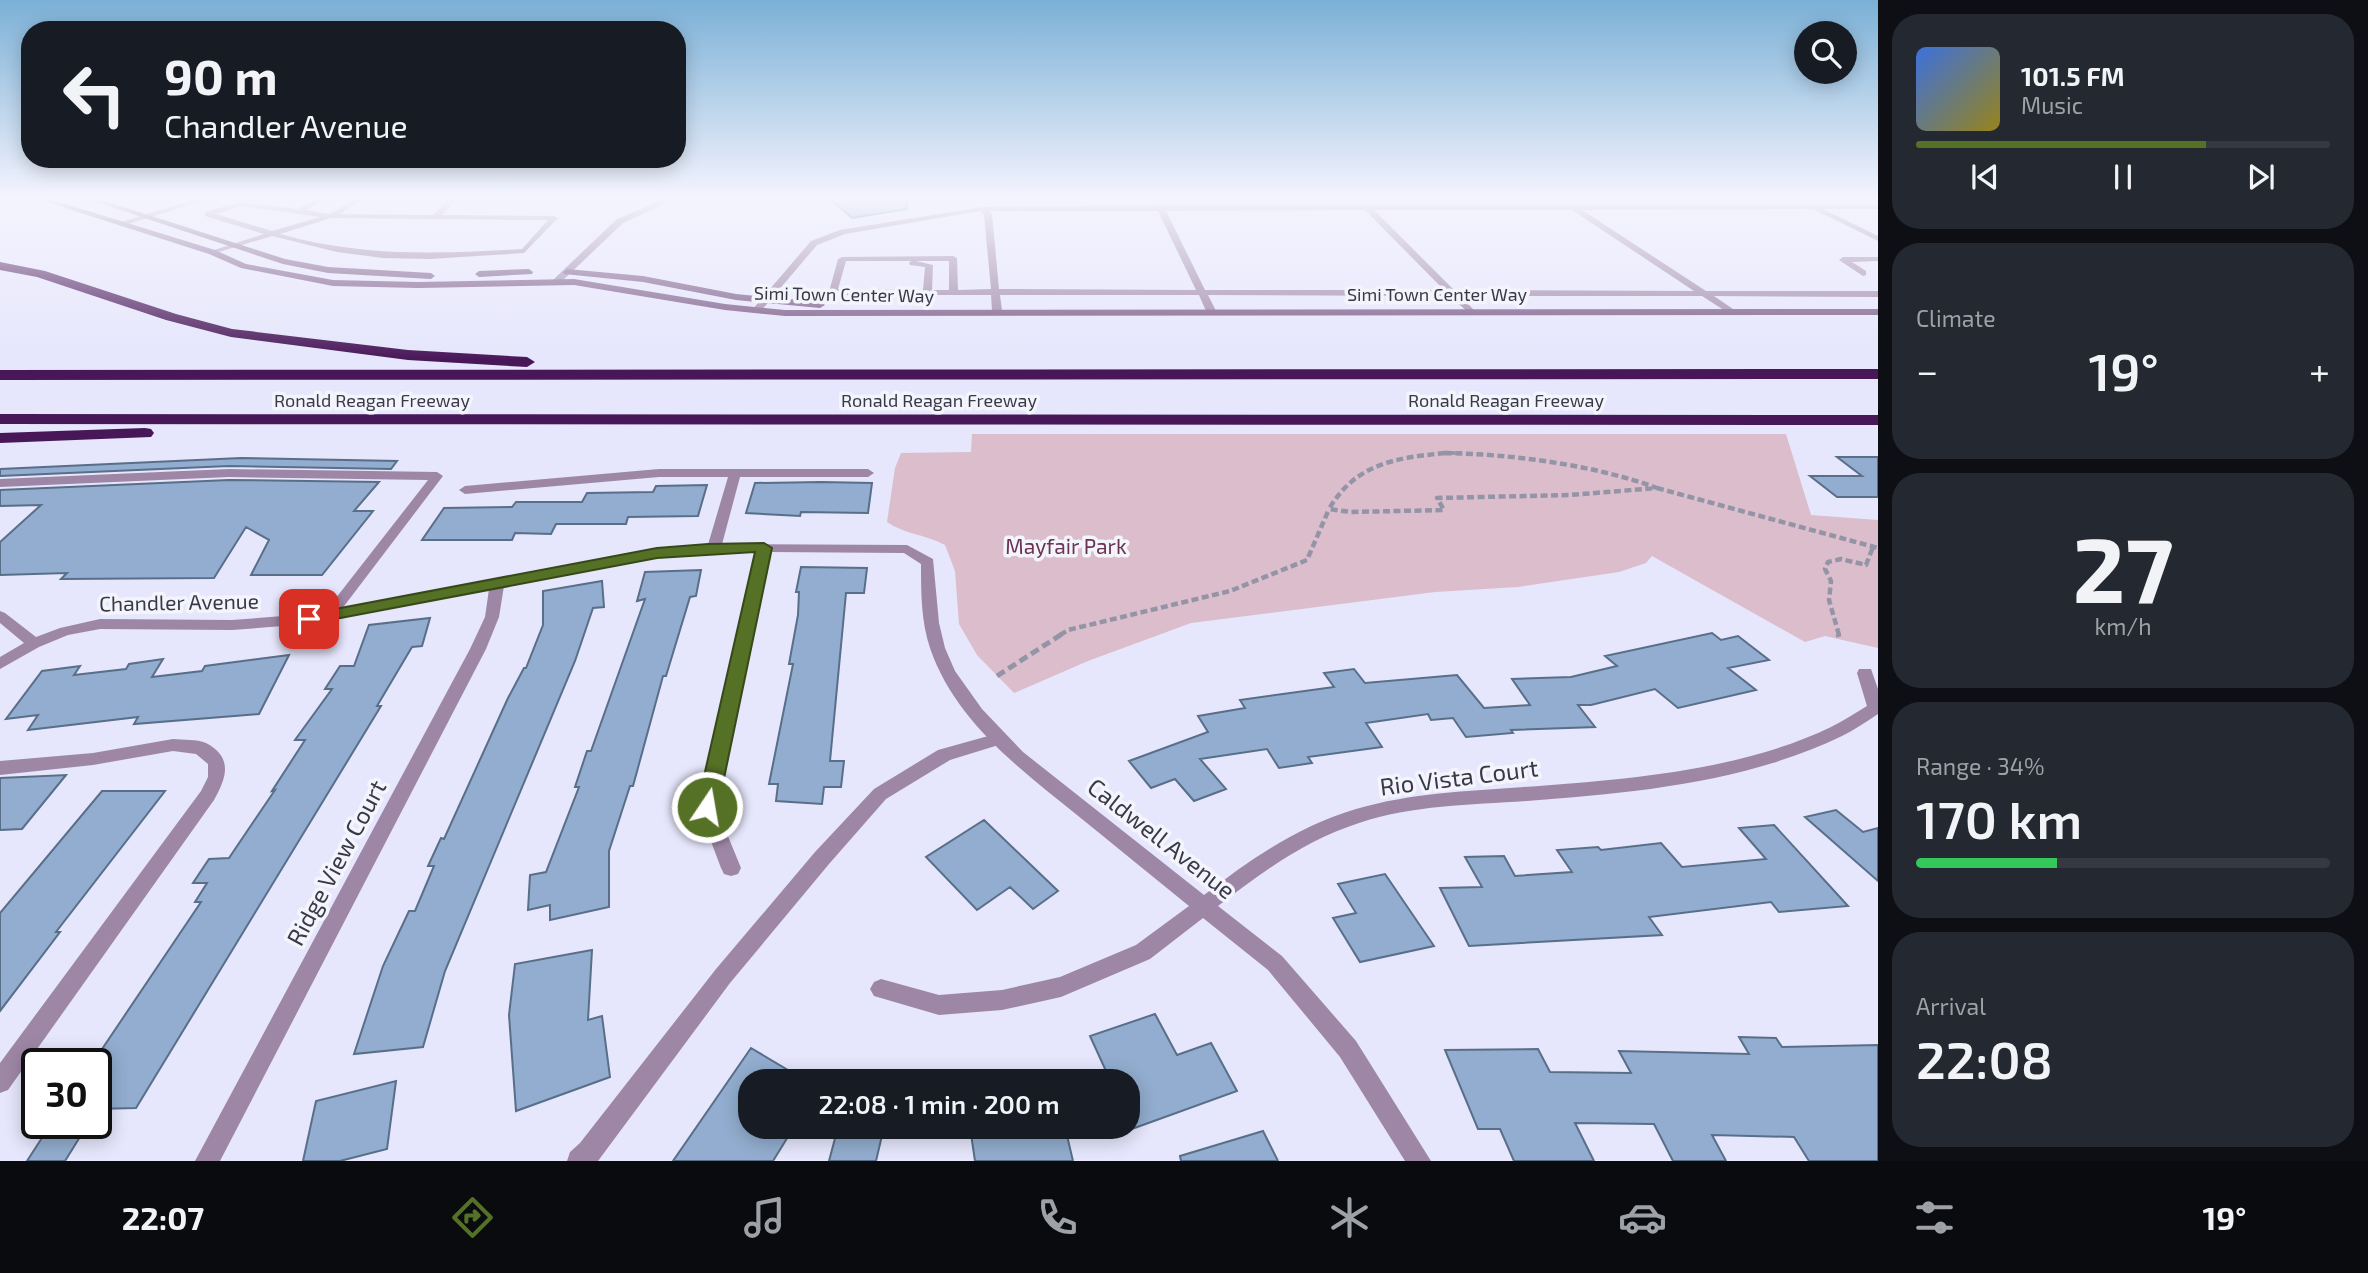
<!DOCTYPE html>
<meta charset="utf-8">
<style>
:root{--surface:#171b24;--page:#242831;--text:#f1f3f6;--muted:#9ea1a6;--line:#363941;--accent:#557125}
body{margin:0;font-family:"Exo 2",sans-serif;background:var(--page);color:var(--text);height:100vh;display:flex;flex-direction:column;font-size:26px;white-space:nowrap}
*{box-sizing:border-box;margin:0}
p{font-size:23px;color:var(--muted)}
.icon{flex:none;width:38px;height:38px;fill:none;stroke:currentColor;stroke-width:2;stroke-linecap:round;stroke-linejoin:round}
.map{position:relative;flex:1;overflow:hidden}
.side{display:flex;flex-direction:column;gap:14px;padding:14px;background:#0d0f14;width:490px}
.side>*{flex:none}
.top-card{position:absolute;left:21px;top:21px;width:665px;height:147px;border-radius:28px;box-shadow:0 4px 18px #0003;background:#171b24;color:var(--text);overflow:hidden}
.fabs{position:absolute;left:1794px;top:21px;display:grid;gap:14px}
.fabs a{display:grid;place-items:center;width:63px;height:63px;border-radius:50%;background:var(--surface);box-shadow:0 4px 18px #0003;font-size:35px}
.speed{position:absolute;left:21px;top:1048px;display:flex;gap:14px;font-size:35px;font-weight:700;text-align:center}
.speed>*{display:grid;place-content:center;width:91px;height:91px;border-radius:50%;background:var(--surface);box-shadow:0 4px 18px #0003;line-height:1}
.speed .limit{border:4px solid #111;border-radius:10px;background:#fff;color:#111}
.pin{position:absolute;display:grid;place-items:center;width:60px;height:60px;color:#fff;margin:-30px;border-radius:14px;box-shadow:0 4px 10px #0006}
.me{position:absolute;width:77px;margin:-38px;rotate:12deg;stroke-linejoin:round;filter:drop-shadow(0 0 5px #0008)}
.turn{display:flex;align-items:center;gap:24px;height:147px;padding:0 28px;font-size:32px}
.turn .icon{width:91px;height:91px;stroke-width:2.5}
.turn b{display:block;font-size:49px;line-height:60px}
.big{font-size:52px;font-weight:600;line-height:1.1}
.side .card{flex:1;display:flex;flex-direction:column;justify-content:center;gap:10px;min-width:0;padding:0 24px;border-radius:28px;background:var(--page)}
.side .dial{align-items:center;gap:0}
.dial b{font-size:91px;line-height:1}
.song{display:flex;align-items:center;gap:21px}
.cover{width:84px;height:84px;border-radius:10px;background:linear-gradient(135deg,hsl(220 70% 55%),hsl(50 70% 35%))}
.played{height:7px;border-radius:4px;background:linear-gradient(90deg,var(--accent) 70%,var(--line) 70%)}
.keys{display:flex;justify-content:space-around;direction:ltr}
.heat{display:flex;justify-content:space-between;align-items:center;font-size:38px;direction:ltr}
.charge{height:10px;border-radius:5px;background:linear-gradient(90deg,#34c759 34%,var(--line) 0)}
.trip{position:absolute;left:738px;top:1069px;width:402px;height:70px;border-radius:28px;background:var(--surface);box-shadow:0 4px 18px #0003;font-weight:600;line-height:70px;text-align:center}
.menu{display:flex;height:112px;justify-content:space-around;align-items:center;background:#090b0e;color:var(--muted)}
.menu .icon{width:49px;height:49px}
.menu .on{color:var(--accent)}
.menu b{font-size:32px;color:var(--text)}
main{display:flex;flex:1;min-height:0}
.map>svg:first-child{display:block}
.green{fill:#dcbdcb}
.building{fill:#92adcf;stroke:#596e88;stroke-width:2}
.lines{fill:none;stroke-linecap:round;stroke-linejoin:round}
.path-far2{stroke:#9494a7;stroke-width:3.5;stroke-dasharray:5 2.5;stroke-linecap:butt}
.path-far1{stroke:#9494a7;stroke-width:4.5;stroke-dasharray:7 3.5;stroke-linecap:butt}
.path{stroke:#9494a7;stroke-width:5;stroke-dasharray:9 4.5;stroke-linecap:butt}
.lane{fill:#9e87a6;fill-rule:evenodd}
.street{fill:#9e87a6;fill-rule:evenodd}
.secondary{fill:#795885;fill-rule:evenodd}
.highway{fill:#481758;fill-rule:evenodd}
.route{fill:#557125;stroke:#374918;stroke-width:2}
.labels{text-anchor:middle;stroke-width:7;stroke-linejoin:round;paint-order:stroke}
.far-street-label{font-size:18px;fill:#393947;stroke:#f4f5fc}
.park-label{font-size:21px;fill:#6a3350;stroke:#f4f5fc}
.street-label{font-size:21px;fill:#393947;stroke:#f4f5fc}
.near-street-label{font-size:24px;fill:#393947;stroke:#f4f5fc}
</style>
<main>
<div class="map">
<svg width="1878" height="1161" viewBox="0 0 1878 1161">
<rect width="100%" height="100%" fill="#e6e6fc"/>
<path class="green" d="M972 434H1786L1811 515 1878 520V648L1825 636 1805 642 1652 556 1646 563 1619 572 1518 587 1435 592 1191 623 1088 661 1014 693 977 655 959 624 955 571 945 545C924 534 904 534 887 522L895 468 901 453 971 452Z"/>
<path class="building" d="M828 197H906L907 209 852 218Z
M1837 457H1878V497H1837L1810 476H1862Z
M241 458 397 461 391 469 229 466 0 476V469Z
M229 480 379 482 354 511H373L322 575H251L269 540 246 527 214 578 61 579 67 573 0 575V542L41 505 0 506V490Z
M821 482 872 483 868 513 801 512 800 516 746 513 755 483Z
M707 485 698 516 628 517 626 524H556L551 534 515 533 512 540H422L444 508 512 507 516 502H582L587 493 653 492 656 486Z
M801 567 867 568 864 593H846L830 761H844L841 787H824L822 804 776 801 778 784H769L793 664H789L798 615 799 592H796Z
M701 570 696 596 690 597 666 676H663L633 786H630L609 851V907L550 920V905L528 910 530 875 546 872 579 787H575L587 751H591L645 599 637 601 645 572Z
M602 581 604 607 593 608 575 661 445 971 423 1047 354 1054 383 966 409 911H415L434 866H428L441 838 444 839 508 698 524 668H526L543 625V591Z
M430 618 422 646 412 647 377 706H381L136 1108 96 1109V1058L201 902H195L207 883H193L209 859 229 858 275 790 272 791 305 740H295L332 689H325L340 666H354L369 625Z
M1712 633 1721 640 1738 636 1769 660 1728 668 1756 690 1678 708 1655 689 1591 705H1578L1595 727 1511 730 1513 733 1466 737 1453 718 1431 720 1428 714 1366 723 1382 747 1308 757 1312 763 1279 768 1267 749 1200 759 1226 789 1194 801 1175 779 1151 788 1129 761 1208 732 1198 716 1245 708 1240 700 1334 687 1324 673 1354 669 1365 683 1457 675 1484 708 1530 705 1512 679 1571 677 1617 666 1605 656Z
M289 655 259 714 134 724 138 717 28 730 38 715 6 719 42 671 80 666 74 675 126 669 129 664 163 659 152 677 202 671 205 666Z
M66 775 22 829 0 830V778Z
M102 791H165L56 932H60L0 1011V913Z
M1836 810 1863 832 1878 828V881L1805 817Z
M984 820 1058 891 1033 909 1010 887 977 910 926 857Z
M1774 825 1848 906 1779 912 1771 902 1649 917 1662 935 1469 946 1440 888 1482 887 1465 857 1504 856 1515 876 1572 872 1557 850 1598 847 1601 850 1661 843 1682 867 1766 859 1739 828Z
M1385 874 1434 946 1360 962 1333 918 1356 913 1338 884Z
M592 950 588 1020 602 1016 610 1077 516 1111 509 1015 515 964Z
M1155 1014 1177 1055 1211 1043 1237 1091 1129 1130V1082H1111L1090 1036Z
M1739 1037 1776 1038 1782 1047 1878 1045V1161H1809L1794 1137 1712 1135 1726 1161H1673L1654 1124 1575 1123 1594 1161H1514L1500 1129H1478L1445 1050 1538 1049 1550 1072 1631 1073 1619 1051 1749 1054Z
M751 1048 808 1082H751V1127H794L773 1161H673Z
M396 1081 387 1149 340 1161H303L316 1101Z
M51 1124H88L65 1161H27Z
M838 1127H884L876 1161H829Z
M970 1127H1039L1040 1130 1065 1127 1073 1161H975Z
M1263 1131 1278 1161H1181L1180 1156Z"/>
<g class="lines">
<path class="path-far2" d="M1443 453H1462"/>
<path class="path-far1" d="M1445 453C1511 454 1595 465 1657 488L1570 495 1437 498 1444 510 1351 512 1329 509C1356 463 1396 458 1445 453Z
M1657 488 1878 548
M1060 635 1068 630 1230 591 1307 560 1329 509
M1839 635 1829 600 1831 581 1825 569 1828 562 1841 559 1866 565 1873 547"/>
<path class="path" d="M1838 634 1839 637
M997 676 1062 634"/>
<path class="lane" d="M203 197H215L125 225 118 223Z
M320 197H329L306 210 330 214 357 197H366L340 214 433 215 451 197H459L442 215 554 216 558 218 524 253 430 259 383 258 337 252 272 236 212 254 208 252 264 234 205 216V212L241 202 297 209ZM241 206 320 217 272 231 216 214ZM331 218 548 220 522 249C437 254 362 257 280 234Z
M1160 205H1878V209H1823L1878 236V241L1813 209 1582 210 1706 291H1878V297L1714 296 1733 309 1735 311 1730 314 1702 296H1460L1475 311 1470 314 1450 296 1208 295 1216 311 1211 314 1206 311 1199 295H1000L1002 311 997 314 992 311 991 295H833L829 292 838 259 842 257 953 256 957 258 958 290 991 289 984 215 980 211 845 234 817 245 760 312 752 310 811 241 840 230 982 207ZM1365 210 1444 290H1205L1166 211ZM1374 210H1572L1694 291 1454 290ZM989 211H1158L1196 290 999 289 992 214ZM846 261H911L909 263 910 265 925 267 923 290 838 289ZM916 261H949V290H932L933 265Z
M1878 257V261L1852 262 1866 271V275L1863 276 1839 260 1843 257Z
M229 469 437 472 443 476 335 618H325L323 615 325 612 428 480 229 477 0 487V479Z
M659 469H868L874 473 868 477H740L721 548 714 552 707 548 728 477H659L465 494 459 490 465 486Z
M999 733 1005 735 1007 739 1005 743 950 760 886 799 829 864 730 983 598 1161H567L570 1152 580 1143 716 969 815 852 874 789 938 750Z
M173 739C183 740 197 739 206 743 234 758 226 778 214 800L8 1090 0 1093V1063L201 791 208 777V764L196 754 173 751 93 765 0 775V761L93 753Z"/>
<path class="street" d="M669 197H679L623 223 560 283H554V279L617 219Z
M708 544 907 545 933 559 939 623 945 648 955 671 982 709 1023 752 1204 895C1251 859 1298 826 1356 809 1411 793 1467 791 1524 787 1623 780 1740 771 1831 727 1843 721 1855 713 1867 706L1857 673 1859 669H1871L1878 689V714C1866 722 1854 730 1842 736 1745 783 1632 793 1527 801 1471 805 1413 805 1359 823 1306 840 1262 872 1218 906L1282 956 1356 1041 1431 1161H1405L1340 1057 1268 970 1203 918 1150 959 1061 997 1002 1010 939 1015 874 996 870 989 874 982 881 979 939 995 1002 990 1060 977 1136 945 1189 906C1151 875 1114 845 1077 815 1020 769 955 721 930 648 921 621 921 592 921 564L904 553 770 552 716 807 741 868 738 874 731 876 724 874 721 868 698 807 756 552H708L657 557 504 586 499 617 486 649 220 1161H195L470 649 485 617 489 589 309 624 232 630 100 629 68 635 39 647 0 669V657L24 643 0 623V611L5 613 36 637 60 628 100 619 232 620 309 614 657 549Z"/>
<path class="secondary" d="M31 197H43L215 250 246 264 333 280 418 282 574 279 725 304 785 310 1878 309V315L785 316 725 310 574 285 418 288 333 286 241 268 209 254Z
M81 197H93L285 259 328 267 431 273 435 276 431 279 328 273 283 264Z
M529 269 533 272 532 274 479 277 475 274 479 271Z
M567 269 643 276 736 294 820 302 825 305 820 308 736 300 643 282 564 274 563 272Z"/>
<path class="highway" d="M0 262 45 271 176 314 232 329 408 350 527 357 535 362 527 367 408 360 231 337 166 320 37 277 0 270Z
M1878 369V379L0 380V370Z
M0 414 1878 415V425L0 424Z
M145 428 151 429 154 433 151 437 0 443V433Z"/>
</g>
<linearGradient id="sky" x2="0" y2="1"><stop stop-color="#7bb0d6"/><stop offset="0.55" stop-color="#f4f4fe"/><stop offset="1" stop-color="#f4f4fe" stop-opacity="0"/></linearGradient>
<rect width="1878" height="360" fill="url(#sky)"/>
<path class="route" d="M764 543 772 548 718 807 715 812 707 815 700 812 697 807 755 552 657 558 309 624 300 619 309 614 657 548 708 544Z"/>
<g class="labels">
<g class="far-street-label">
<text transform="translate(844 295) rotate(1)" y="6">Simi Town Center Way</text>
<text x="1437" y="301">Simi Town Center Way</text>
<text x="372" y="407">Ronald Reagan Freeway</text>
<text x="939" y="407">Ronald Reagan Freeway</text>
<text x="1506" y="407">Ronald Reagan Freeway</text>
</g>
<g class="park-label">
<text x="1066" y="554">Mayfair Park</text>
</g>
<g class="street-label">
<text transform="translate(179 603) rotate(-1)" y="7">Chandler Avenue</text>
</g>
<g class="near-street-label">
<text transform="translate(1459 778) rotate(-7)" y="8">Rio Vista Court</text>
<text transform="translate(1161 839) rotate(38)" y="8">Caldwell Avenue</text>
<text transform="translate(337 863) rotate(-62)" y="8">Ridge View Court</text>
</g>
</g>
</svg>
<div class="fabs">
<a><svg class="icon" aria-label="search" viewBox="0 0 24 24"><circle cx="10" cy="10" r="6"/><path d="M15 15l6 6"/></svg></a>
</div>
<div class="speed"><div class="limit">30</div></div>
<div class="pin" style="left:309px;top:619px;background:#d93025"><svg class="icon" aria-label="arrive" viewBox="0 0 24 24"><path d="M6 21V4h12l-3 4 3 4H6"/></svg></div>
<svg class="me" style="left:707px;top:807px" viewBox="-20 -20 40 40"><circle r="17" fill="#557125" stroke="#fff" stroke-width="3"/><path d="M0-11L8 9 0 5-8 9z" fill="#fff"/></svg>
<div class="trip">22:08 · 1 min · 200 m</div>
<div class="top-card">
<div class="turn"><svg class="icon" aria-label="left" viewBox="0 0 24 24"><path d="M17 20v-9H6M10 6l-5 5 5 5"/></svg><div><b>90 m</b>Chandler Avenue</div></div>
</div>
</div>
<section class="side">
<div class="card">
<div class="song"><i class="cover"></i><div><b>101.5 FM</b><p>Music</p></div></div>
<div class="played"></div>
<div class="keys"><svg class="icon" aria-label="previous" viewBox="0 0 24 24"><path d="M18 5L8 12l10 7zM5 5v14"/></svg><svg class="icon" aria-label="pause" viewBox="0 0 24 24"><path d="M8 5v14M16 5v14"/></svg><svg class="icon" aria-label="next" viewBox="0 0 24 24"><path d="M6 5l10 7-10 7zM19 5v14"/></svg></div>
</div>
<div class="card"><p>Climate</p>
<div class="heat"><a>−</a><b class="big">19°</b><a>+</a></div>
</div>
<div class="card dial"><b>27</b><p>km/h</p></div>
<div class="card"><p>Range · 34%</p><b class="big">170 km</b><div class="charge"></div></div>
<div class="card"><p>Arrival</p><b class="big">22:08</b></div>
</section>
</main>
<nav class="menu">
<b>22:07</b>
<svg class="icon on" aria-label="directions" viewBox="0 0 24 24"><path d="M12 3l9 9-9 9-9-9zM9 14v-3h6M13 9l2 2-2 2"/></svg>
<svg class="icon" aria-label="music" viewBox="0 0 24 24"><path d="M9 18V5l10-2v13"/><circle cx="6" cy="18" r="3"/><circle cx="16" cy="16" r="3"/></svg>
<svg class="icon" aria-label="phone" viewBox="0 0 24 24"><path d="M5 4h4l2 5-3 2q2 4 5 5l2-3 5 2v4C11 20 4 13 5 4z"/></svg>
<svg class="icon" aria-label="climate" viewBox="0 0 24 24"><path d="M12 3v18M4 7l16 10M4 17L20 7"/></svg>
<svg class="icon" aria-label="car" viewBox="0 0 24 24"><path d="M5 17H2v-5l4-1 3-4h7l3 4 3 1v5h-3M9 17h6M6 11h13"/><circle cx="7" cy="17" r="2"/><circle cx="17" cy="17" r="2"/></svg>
<svg class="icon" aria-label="filters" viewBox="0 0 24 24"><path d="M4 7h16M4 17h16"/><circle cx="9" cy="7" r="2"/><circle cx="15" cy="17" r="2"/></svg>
<b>19°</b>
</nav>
